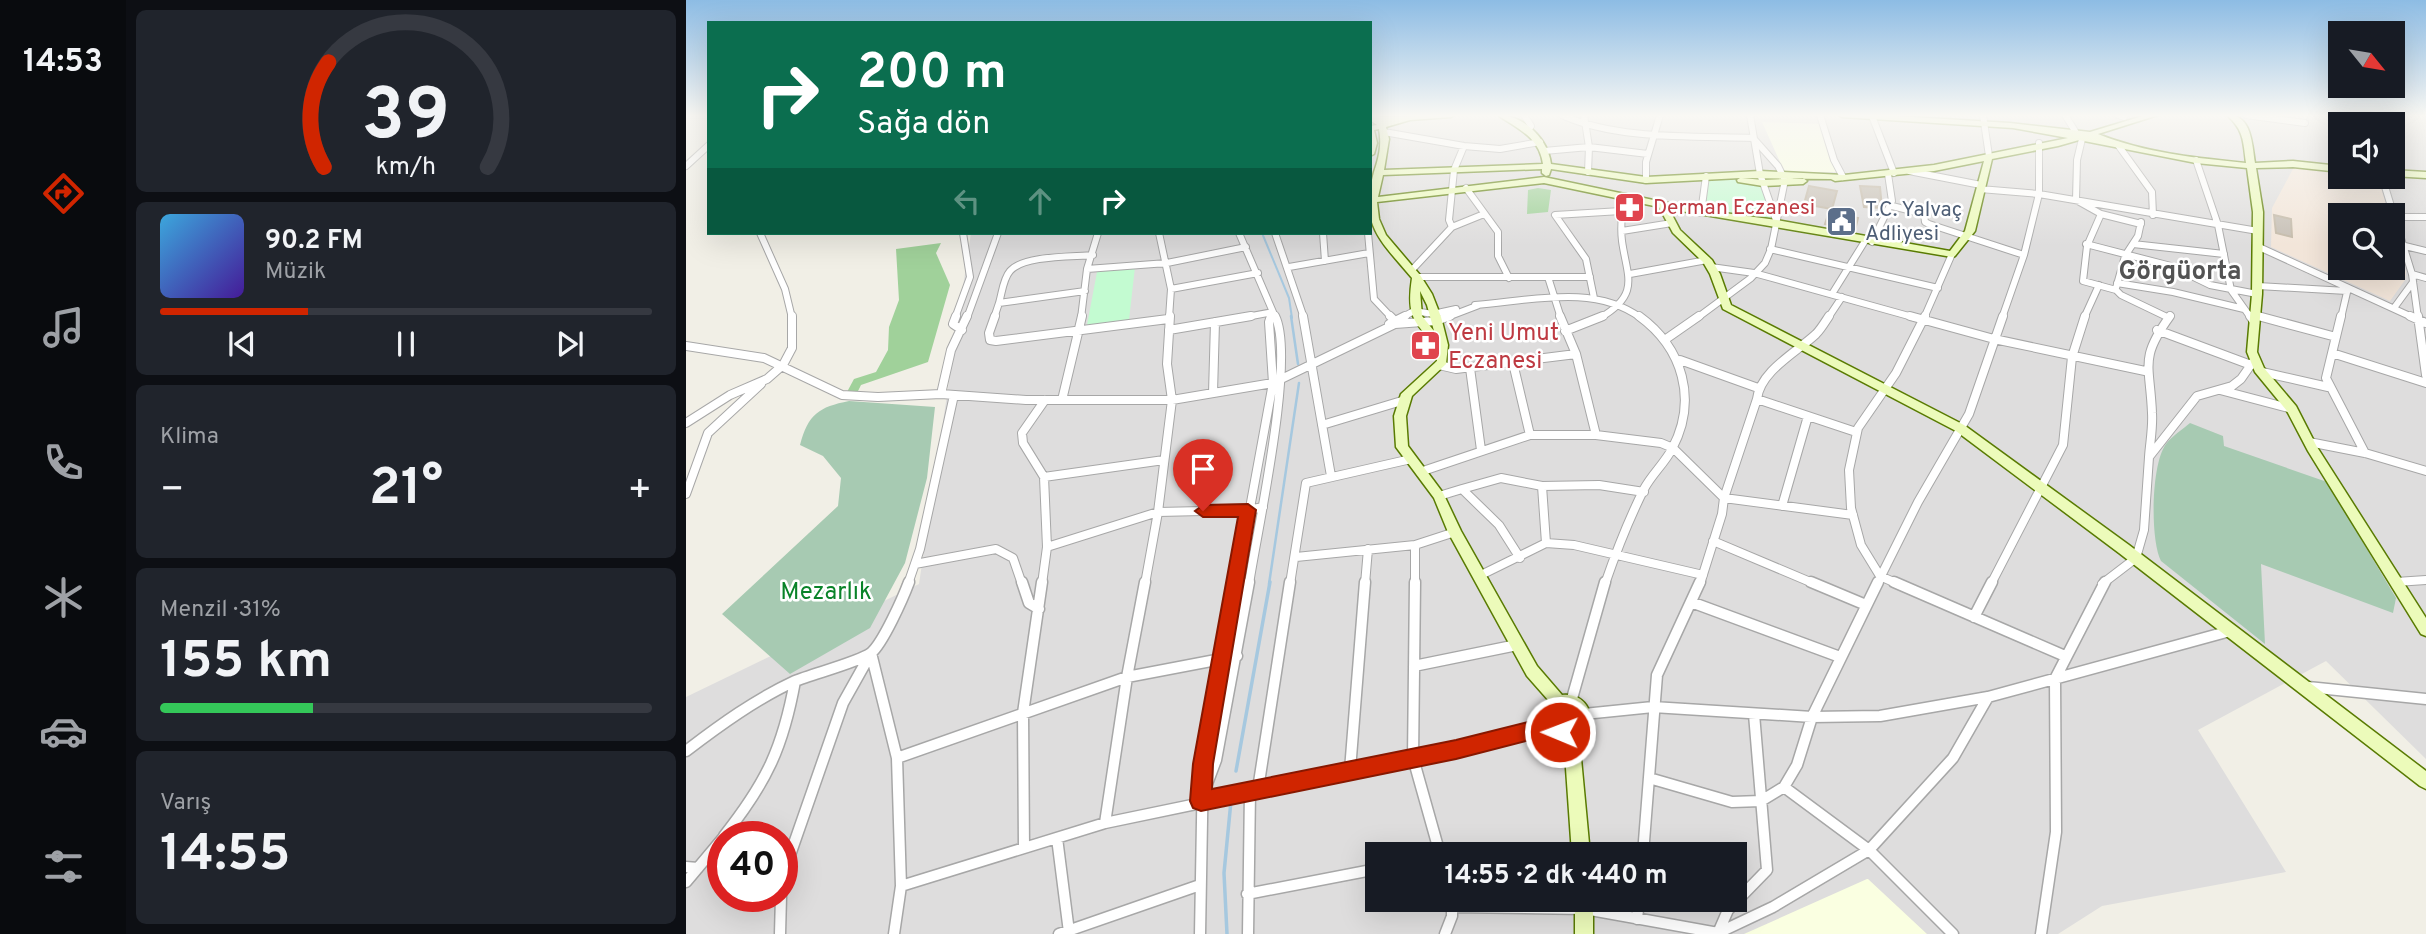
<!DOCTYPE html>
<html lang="tr">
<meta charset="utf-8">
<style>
:root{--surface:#171b24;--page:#20242c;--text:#f1f3f6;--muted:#9ea1a6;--line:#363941;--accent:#d02500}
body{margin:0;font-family:Overpass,sans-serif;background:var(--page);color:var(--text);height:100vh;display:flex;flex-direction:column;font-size:26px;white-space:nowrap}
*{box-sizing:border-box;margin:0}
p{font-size:23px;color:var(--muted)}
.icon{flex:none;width:38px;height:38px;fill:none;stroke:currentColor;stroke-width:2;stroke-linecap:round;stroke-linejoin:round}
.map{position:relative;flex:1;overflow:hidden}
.drawer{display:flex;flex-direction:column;gap:10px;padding:10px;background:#0d0f14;width:560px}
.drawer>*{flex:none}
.guide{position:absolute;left:21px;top:21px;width:665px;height:214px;border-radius:0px;box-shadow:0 7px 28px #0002;background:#0b6e4f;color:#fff;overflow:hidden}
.needle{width:46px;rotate:120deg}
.fabs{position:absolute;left:1642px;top:21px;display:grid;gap:14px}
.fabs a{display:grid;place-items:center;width:77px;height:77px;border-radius:0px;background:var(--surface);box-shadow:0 7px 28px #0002;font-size:35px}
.speed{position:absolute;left:21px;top:821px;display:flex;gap:14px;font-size:35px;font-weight:700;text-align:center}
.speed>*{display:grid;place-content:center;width:91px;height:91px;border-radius:50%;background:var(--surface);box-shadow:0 7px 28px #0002;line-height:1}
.speed .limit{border:10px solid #d22;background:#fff;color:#111}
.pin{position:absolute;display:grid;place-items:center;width:60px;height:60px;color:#fff;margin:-72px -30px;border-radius:50% 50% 50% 0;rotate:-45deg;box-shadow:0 0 7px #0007}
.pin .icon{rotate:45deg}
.me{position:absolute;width:77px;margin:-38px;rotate:271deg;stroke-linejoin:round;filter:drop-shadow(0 0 5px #0008)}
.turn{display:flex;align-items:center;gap:24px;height:147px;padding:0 35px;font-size:32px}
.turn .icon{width:91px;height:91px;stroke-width:2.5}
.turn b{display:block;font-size:49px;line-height:60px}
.lanes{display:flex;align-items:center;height:66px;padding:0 35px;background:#0003;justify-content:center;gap:35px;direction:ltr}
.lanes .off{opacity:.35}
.big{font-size:52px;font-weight:700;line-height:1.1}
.drawer .tile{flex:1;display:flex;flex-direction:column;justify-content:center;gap:10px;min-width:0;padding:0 24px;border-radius:10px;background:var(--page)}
.drawer .dial{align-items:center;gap:0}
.dial svg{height:182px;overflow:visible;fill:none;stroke:var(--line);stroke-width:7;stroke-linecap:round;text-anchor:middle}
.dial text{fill:var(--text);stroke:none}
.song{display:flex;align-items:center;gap:21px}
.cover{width:84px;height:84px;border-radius:10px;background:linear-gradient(135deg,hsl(200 70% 55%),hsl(260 70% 35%))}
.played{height:7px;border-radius:4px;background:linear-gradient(90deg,var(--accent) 30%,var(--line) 30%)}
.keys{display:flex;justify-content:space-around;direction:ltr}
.heat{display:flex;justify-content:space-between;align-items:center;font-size:38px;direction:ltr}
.charge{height:10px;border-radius:5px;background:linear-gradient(90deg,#34c759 31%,var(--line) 0)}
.trip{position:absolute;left:679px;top:842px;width:382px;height:70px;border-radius:0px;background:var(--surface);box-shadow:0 7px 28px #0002;font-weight:700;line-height:70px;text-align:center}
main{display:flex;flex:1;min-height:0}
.tabs{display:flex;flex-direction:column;width:126px;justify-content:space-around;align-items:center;background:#090b0e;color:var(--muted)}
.tabs .icon{width:49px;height:49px}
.tabs .current{color:var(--accent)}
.tabs b{font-size:32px;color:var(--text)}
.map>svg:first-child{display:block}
.residential{fill:#dedddd;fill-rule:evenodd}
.education{fill:#faffe1}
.military{fill:#f2e5d9}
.forest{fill:#a0d19a}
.cemetery{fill:#a7cab2}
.park{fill:#c3fbd1}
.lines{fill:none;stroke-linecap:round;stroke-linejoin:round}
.stream-far2{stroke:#a6c8df;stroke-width:2}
.stream-far1{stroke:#a6c8df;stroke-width:2.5}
.stream{stroke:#a6c8df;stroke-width:3.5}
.building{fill:#c6bfb5;stroke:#c3b9a8;stroke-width:2}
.street-far2-casing{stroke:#a7a7a7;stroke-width:8}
.street-far1-casing{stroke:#a7a7a7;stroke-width:10}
.street-casing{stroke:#a7a7a7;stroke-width:13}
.secondary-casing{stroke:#597b02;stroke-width:3}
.street-far2{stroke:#fff;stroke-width:6}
.street-far1{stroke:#fff;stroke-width:8}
.street{stroke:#fff;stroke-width:10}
.secondary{fill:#ecfbba;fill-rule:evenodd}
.route{fill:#d02500;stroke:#871800;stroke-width:2}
.labels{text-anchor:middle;stroke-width:5;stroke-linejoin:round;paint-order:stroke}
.far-health-label{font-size:21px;fill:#be3a42;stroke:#fff;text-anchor:start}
.far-service-label{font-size:21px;fill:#4e5e75;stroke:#fff;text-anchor:start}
.health-label{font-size:24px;fill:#be3a42;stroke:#fff;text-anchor:start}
.park-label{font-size:24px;fill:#098329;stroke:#fff}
.far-district-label{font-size:26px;font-weight:bold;fill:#535353;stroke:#fff}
</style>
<main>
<nav class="tabs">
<b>14:53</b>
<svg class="icon current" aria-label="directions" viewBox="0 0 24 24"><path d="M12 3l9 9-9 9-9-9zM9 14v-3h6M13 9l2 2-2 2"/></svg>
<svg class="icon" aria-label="music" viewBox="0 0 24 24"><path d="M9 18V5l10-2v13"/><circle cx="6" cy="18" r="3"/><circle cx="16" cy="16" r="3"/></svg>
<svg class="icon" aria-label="phone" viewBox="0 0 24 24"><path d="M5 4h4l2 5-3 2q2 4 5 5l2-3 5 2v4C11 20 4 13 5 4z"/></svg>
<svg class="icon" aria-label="climate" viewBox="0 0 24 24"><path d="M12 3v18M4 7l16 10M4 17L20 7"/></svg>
<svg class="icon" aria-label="car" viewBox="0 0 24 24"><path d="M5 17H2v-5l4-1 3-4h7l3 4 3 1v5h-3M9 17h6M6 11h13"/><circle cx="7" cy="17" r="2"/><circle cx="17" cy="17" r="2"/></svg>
<svg class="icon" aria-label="filters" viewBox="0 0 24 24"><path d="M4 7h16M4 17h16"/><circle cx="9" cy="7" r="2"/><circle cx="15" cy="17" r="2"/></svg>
</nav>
<section class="drawer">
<div class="tile dial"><svg viewBox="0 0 100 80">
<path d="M14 69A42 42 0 1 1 86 69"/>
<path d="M14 69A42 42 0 0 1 16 23" stroke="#d02500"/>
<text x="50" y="56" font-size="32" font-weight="700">39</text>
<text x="50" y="72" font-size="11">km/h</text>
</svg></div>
<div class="tile">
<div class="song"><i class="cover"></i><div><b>90.2 FM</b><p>Müzik</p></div></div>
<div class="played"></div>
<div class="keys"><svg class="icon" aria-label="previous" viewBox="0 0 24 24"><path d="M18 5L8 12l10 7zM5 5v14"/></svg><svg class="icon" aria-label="pause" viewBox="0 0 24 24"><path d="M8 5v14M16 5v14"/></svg><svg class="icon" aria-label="next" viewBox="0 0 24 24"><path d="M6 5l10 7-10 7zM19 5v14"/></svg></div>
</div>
<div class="tile"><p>Klima</p>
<div class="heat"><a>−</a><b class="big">21°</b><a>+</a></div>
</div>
<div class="tile"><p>Menzil · 31%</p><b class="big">155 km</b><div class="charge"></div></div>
<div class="tile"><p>Varış</p><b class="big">14:55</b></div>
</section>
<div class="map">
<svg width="1740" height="934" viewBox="0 0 1740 934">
<rect width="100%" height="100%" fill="#f1efe6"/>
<path class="residential" d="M684 115H1740V759L1640 661 1512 730 1600 872 1416 906 1372 934H0V697L233 584 285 233H684ZM1654 124H1706V177H1654ZM1654 215H1706V268H1654ZM37 836H96V896H37ZM691 854H1048V900H691Z"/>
<path class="education" d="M1076 122 1133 124 1150 172 1099 173Z
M1182 879 1241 934H1058L1181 879Z"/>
<path class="military" d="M1608 167 1654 172V177H1687L1693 180 1703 215H1654V268H1706V225L1720 272 1719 280 1704 301 1585 247 1586 208Z"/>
<path class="forest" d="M852 188 865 190 862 212 841 214 842 190Z
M255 243 250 253 264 285 242 362 175 385 172 391 161 392 168 379 190 372 202 350 203 327 213 300 210 249Z"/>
<path class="cemetery" d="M163 401 249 407 241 478 219 563 184 628 104 674 36 614 152 506 155 478 137 456 114 445C122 414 133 407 163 401Z
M1504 423 1537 436 1538 446 1641 482 1710 598 1707 613 1575 564 1579 644 1475 561C1464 540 1465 464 1480 444 1486 436 1497 429 1504 423Z"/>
<path class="park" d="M1020 176 1077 183 1091 223 1015 213Z
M449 267 443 320 401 325 411 272Z"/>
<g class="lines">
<path class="stream-far2" d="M576 233 603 298 606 318"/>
<path class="stream-far1" d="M605 316 612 364
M583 584 613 383"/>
<path class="stream" d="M550 771 584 582
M541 934 538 873 545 801"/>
</g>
<path class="building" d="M1123 186 1151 191 1146 209 1118 204Z
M1174 186 1194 187 1196 208 1178 207Z
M1143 212 1172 218 1169 230 1139 224Z
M1588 215 1605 219 1606 237 1590 233Z"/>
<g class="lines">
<defs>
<path id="street-far2" d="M838 115 845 126 842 131
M876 115C930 140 1008 136 1067 138L1092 166 1099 180 1085 249 1079 263 1065 278 1011 318
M898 115 903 147 902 172
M1064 115 1074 174 1090 220
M1134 115 1148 160 1157 177
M1297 115 1303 156
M1379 115 1389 131
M1432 115 1438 117
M1560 115 1619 123
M1186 116 1208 173
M698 132 778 146 814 149 854 142
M1396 139 1391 160 1390 200 1415 214 1455 224
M1432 145 1466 192 1467 215
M858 151 903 147 962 154
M1510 160 1532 225 1545 290 1565 318
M0 166 23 145
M1223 171 1295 185
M1696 177 1726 274 1732 318
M960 180V162L974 115
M780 188 812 232V256L823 278
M1294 189 1353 194 1572 231
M1206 206 1238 214 1239 222 1243 224 1338 255
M1015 213 1020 176
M1415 214 1401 246 1397 281 1430 290 1435 295 1483 318
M1709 217H1740
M766 227 763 220 768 170 778 146
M936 231 986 223
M74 233 99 289 106 318
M473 233 485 289 483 318
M553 233 587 312 585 318
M589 233 618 318
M637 233 639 261
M682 233 688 299 706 318
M1186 242 1206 201 1202 174
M1400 244 1485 266 1524 285 1571 294
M1447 244 1538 254
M1719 246 1740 251
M1573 247 1728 318
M1084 249 1252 288
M603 267 683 253
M1025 267 1068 273 1230 318
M401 269 481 263 560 247
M725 271 766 227 798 214
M944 274 1021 260
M1726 274 1740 278
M731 277H904
M862 277 875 318
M1431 283 1487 292 1558 309
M1572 286 1661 291
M1430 288 1439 256 1452 236 1455 222
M485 289 572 273
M399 291 313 303C316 293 317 279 324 271 338 255 387 257 407 255
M1146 294 1179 241
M908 298 900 259 869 215 935 211
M789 305C843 301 908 283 955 318
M1708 308 1727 282
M1569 315 1579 318
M269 318 284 277 277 233
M281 318 312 233
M308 318 313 303
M395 318 401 269 412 233
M555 318 587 312 590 318
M715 318 728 311 747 314 770 309
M759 318 793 305
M914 318C955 294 941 277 936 241 934 226 936 211 939 196
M1142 318 1156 297
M1238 318 1266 254
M1316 318 1338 255 1353 194V143
M1398 318 1413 285
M1655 318 1662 288"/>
<path id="street-far1" d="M270 316 267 324 276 330
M309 316 303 333 304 340 310 341 482 319
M617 316 645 476
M704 316 709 321
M874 316 890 354 910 435
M1224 316 1308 339 1459 371
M1564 316 1569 323
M1572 316 1650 337
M1655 316 1640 378 1679 453
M1724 316 1740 323
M1732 316 1740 375
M703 324 719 316
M483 330 565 316
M1471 330 1565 365
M879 331 917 316
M980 339 1013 316
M0 346 78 358 156 395 192 397 255 394 340 400H486L587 383 709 324 750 321 764 316
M1646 353 1740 383
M994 360 1072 388
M827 363 844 435
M753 365 770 369 890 354
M784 368 795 450
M1576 372 1642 387
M1534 390 1606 409
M527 393 529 322
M255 394 265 350 281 316
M1071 399 1170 432
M376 400 396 316
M0 423 44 395 81 379 97 365 106 348V316
M636 425 719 400
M1623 442 1679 453 1740 471
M1463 457C1464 442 1467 428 1466 413 1464 364 1453 359 1484 316
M734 472 844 435H910L975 443 987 448 1038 498 1167 515
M358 477 478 460
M856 486 860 543
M776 489 815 478 856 486 913 485 958 492
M0 494 22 433 75 384
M753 496 776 489 813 525 834 558
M1096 506 1122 416
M1027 541 1129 584
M361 547 472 512 562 510 577 507
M610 557 729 545 769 532
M229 564 310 549 327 558 336 584
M793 576 860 543 888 545 1017 575
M1710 582 1740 580
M222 584 234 549 268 395
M356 584 361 547 358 477 337 443 336 433 359 400
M459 584 472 512 486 400 481 364 484 316
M550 584 587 383 583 322 585 316
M563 584C571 531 610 357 589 316
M604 584 620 483 725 459
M679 584 682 549
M729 584V545
M919 584C930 552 943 519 958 489 966 474 978 464 986 449 1012 400 997 348 953 316
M1014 584 1036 514 1038 498 1071 399C1074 371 1111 352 1130 334 1135 329 1139 322 1143 316
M1191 584 1232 502 1283 414 1317 316
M1212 584 1194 576 1175 545 1165 508 1163 470 1172 428 1210 373 1239 316
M1305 584 1377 445 1386 357 1399 316
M1416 584 1450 558 1458 530 1463 457 1511 396 1546 386 1555 379 1569 359"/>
<path id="street" d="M336 582 343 603 353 609
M729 582 727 758 754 854
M1125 582 1180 605
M1208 582 1379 656
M1005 602 1154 657
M1288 617 1306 582
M185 653 211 758 215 886 208 934
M728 666 831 645
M1622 687 1740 699
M885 702 919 582
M898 714 967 707 1126 717 1194 716 1302 697 1544 631
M0 751C34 725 70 699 109 681 126 674 173 662 185 653 197 643 217 598 223 582
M211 758 441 677 551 656
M664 770 679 582
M963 778 1046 802 1075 801 1098 787 1111 765 1126 717 1192 582
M1098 787 1183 850 1267 934
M572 789 604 582
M518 792 530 760 563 582
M419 823 441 677 459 582
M38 836C80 783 97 748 109 681
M371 838 383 932
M338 848 337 713 356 582
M957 854 971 675 1014 582
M0 867 12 868
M96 878 157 703 185 653
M0 882 37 838
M215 886 419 823 770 750 866 725
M561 894 691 869
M766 907 899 909 1032 933 1087 907 1183 850 1267 758 1302 697
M951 919 953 900
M1032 933 1042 910 1081 870 1068 714
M94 934 95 896
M373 934 514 885
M514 934 517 764 550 582
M562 934 564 791
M759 934 766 916V900
M1355 934 1370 832 1369 679 1419 582"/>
<path id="secondary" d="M684 115H692L694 117 769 115 765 117 724 120 700 127 703 139 698 170 857 164C853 136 831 129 812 115 838 115 862 139 865 164L960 177 1074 171 1158 175 1248 165 1382 138 1327 128 1156 117 1152 115H1193L1324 123 1404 132 1460 115H1472L1412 134C1459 153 1511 158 1560 163 1557 140 1558 131 1541 115 1566 114 1566 145 1569 163L1607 161 1654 166V172L1607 167 1570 168 1577 212 1576 294 1571 352 1578 368 1610 406 1631 447 1740 618V636L1735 634 1622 451 1601 411 1569 372 1561 352 1566 294 1567 212 1561 168 1510 163 1393 140 1372 146 1306 159 1289 231 1269 256 1266 257 983 209 994 230 1026 260 1034 274 1045 305 1278 425 1443 545 1740 771V789L1734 786 1433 553 1270 431 1037 309 1024 274 1017 262 987 233 973 207 858 183 691 202 693 219 700 235 734 275 746 294 755 317 762 345 760 364 726 396 720 416 722 446 757 493 775 531 851 666 876 695C902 692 915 722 893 737L904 854H886L878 740C857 733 852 720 863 701L841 676 762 532 748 498 710 447 708 416 715 394 751 361 750 345C725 321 721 312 726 278 694 240 673 225 688 172 693 157 696 145 693 129L688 130 691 143 688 154 684 156V126L691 125 684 120 686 118ZM1298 161 1279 231 1264 251 1091 220 1015 210 858 177 692 197 697 175 856 169V173L860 176 863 175 865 169 960 183 1054 178 1051 180 1052 182 1077 186 1117 184 1121 181 1117 178 1077 180 1056 178 1145 179 1149 181 1248 171ZM734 291 741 305 748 331 736 316ZM883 707 889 713V720L884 726H878L873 721V713L876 709Z
M1706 170 1740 172V178L1706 176Z
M889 900H907V934H889Z"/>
</defs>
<use href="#street-far2" class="street-far2-casing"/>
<use href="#street-far1" class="street-far1-casing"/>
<use href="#street" class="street-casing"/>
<use href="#secondary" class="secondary-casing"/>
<use href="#street-far2" class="street-far2"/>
<use href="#street-far1" class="street-far1"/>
<use href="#street" class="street"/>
<use href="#secondary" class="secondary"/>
</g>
<linearGradient id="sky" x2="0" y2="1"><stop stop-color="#8dbce4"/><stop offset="0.47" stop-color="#f9f8f4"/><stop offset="1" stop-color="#f9f8f4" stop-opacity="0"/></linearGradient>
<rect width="1740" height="246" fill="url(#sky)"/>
<path class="route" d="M562 504 570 510 527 764 526 789 770 740 866 716 881 725 884 732 881 738 874 741 863 735 770 759 515 811 507 808 504 801 507 764 552 517H517L509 511 517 505Z"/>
<defs>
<symbol id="pharmacy-square" viewBox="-11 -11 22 22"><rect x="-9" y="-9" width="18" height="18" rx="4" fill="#e0444e" stroke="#fff"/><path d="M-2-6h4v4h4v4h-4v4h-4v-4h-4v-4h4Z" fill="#fff"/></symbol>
<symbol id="civic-square" viewBox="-11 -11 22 22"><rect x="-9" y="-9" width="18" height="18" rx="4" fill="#5c6f8a" stroke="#fff"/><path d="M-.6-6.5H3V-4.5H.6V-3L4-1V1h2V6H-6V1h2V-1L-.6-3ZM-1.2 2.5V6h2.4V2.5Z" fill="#fff"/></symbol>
</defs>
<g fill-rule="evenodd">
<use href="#pharmacy-square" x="926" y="190" width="35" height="35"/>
<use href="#civic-square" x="1138" y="204" width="35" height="35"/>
<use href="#pharmacy-square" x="722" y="328" width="35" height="35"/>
</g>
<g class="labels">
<g class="far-health-label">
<text x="967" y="214">Derman Eczanesi</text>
</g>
<g class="far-service-label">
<text x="1179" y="216">T.C. Yalvaç<tspan x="1179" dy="24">Adliyesi</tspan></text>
</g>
<g class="health-label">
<text x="762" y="340">Yeni Umut<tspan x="762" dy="28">Eczanesi</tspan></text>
</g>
<g class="park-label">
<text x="140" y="599">Mezarlık</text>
</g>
<g class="far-district-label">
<text x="1494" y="279">Görgüorta</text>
</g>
</g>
</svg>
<div class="fabs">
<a><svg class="needle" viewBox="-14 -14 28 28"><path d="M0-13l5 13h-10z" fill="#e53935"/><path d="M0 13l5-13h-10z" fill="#9ea1a6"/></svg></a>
<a><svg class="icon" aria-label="sound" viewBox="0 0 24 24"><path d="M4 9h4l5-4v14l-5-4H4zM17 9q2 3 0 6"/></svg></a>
<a><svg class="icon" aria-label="search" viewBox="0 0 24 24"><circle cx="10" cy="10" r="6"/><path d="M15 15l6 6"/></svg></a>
</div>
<div class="speed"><div class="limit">40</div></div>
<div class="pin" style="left:517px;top:511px;background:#d93025"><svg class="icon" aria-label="arrive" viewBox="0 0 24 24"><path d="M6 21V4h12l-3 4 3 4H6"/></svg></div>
<svg class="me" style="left:874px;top:732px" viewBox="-20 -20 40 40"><circle r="17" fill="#d02500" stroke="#fff" stroke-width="3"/><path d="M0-11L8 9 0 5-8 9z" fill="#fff"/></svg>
<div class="trip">14:55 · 2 dk · 440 m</div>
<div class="guide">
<div class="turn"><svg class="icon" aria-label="right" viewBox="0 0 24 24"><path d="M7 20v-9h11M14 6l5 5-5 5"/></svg><div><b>200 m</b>Sağa dön</div></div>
<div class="lanes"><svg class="icon off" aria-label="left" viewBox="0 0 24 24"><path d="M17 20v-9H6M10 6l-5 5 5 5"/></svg><svg class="icon off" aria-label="ahead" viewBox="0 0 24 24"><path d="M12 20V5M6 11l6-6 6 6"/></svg><svg class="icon" aria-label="right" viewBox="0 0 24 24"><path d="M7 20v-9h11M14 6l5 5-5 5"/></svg></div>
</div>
</div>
</main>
